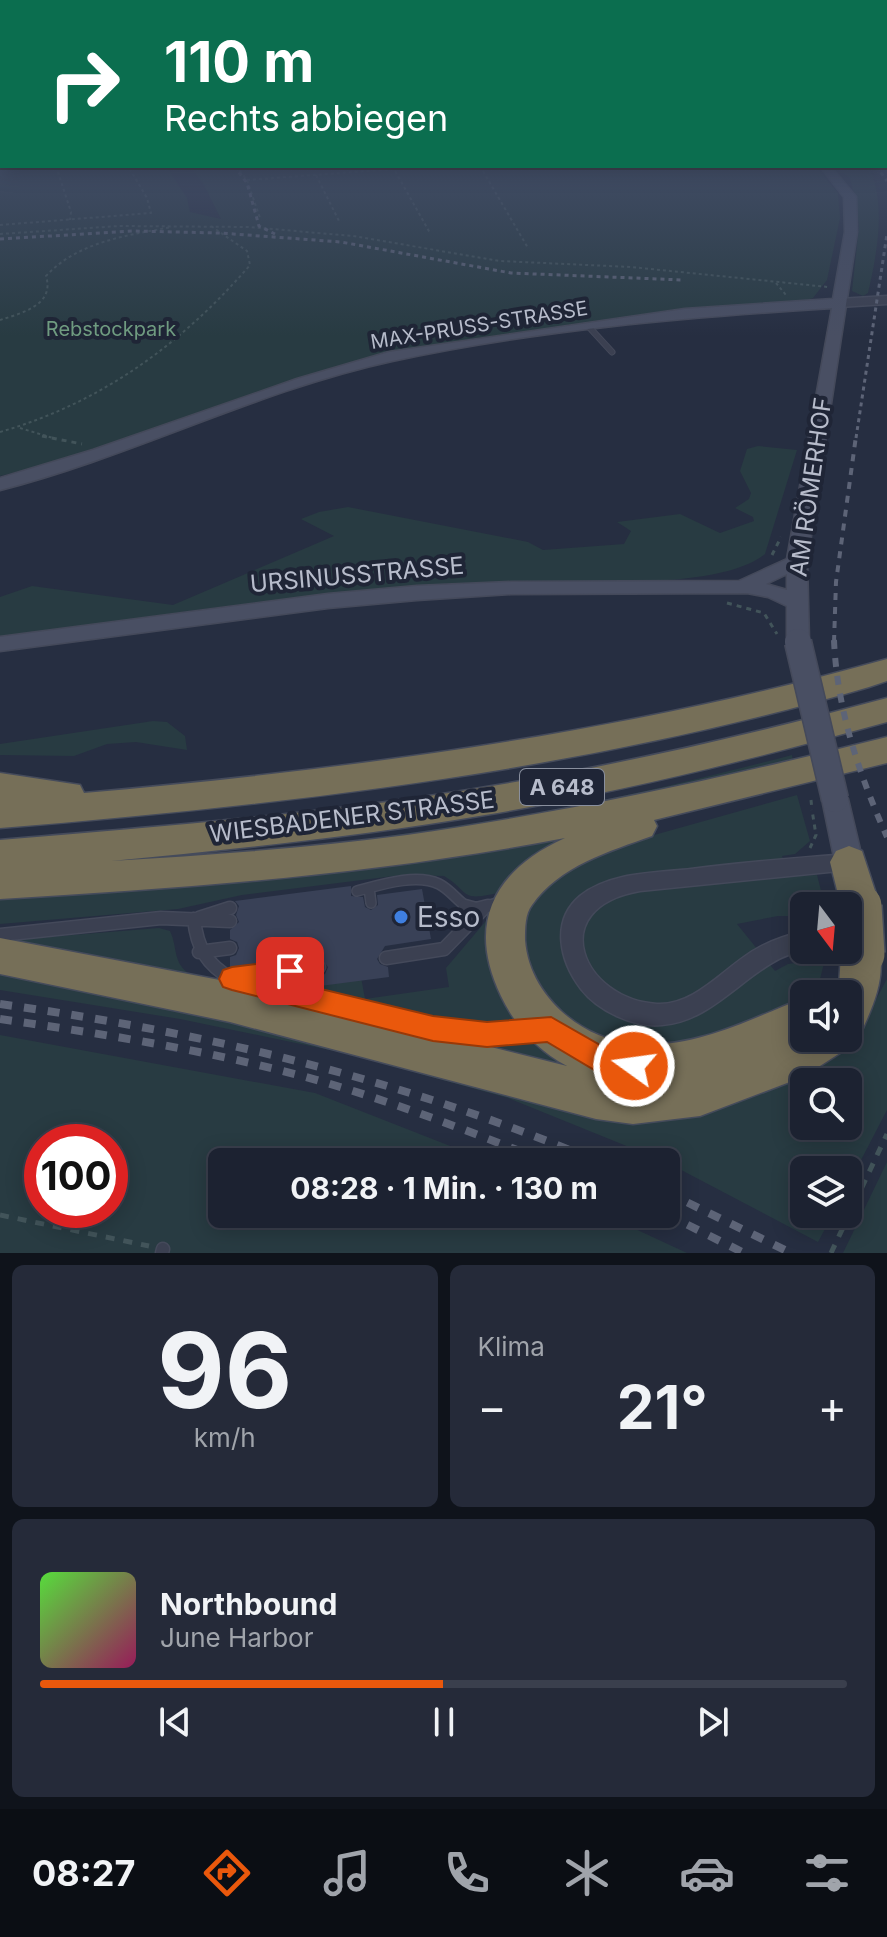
<!DOCTYPE html>
<html lang="de">
<meta charset="utf-8">
<style>
:root{--surface:#1c2231;--page:#252a39;--text:#f1f3f6;--muted:#a0a4ab;--line:#3a3f4d;--accent:#ea580c}
body{margin:0;font-family:Inter,sans-serif;background:var(--page);color:var(--text);height:100vh;display:flex;flex-direction:column;font-size:30px;white-space:nowrap}
*{box-sizing:border-box;margin:0}
p{font-size:26px;color:var(--muted)}
.icon{flex:none;width:44px;height:44px;fill:none;stroke:currentColor;stroke-width:2;stroke-linecap:round;stroke-linejoin:round}
.map{position:relative;height:1253px;overflow:hidden}
.sheet{display:flex;flex-direction:column;gap:12px;padding:12px;background:#0f131b;flex:1}
.sheet>*{flex:none}
.guide{position:absolute;left:0px;top:0px;width:888px;height:168px;box-shadow:0 4px 20px #0003,0 0 0 2px var(--line);background:#0b6e4f;color:#fff;overflow:hidden}
.needle{width:52px;rotate:164deg}
.buttons{position:absolute;left:790px;top:892px;display:grid;gap:16px}
.buttons a{display:grid;place-items:center;width:72px;height:72px;border-radius:12px;background:var(--surface);box-shadow:0 4px 20px #0003,0 0 0 2px var(--line);font-size:40px}
.speed{position:absolute;left:24px;top:1124px;display:flex;gap:16px;font-size:40px;font-weight:700;text-align:center}
.speed>*{display:grid;place-content:center;width:104px;height:104px;border-radius:50%;background:var(--surface);box-shadow:0 4px 20px #0003,0 0 0 2px var(--line);line-height:1}
.speed .limit{border:12px solid #d22;background:#fff;color:#111}
.pin{position:absolute;display:grid;place-items:center;width:68px;height:68px;color:#fff;margin:-34px;border-radius:16px;box-shadow:0 4px 12px #0006}
.me{position:absolute;width:88px;margin:-44px;rotate:284deg;stroke-linejoin:round;filter:drop-shadow(0 0 6px #0008)}
.turn{display:flex;align-items:center;gap:28px;height:168px;padding:0 32px;font-size:36px}
.turn .icon{width:104px;height:104px;stroke-width:2.5}
.turn b{display:block;font-size:56px;line-height:68px}
.big{font-size:60px;font-weight:700;line-height:1.1}
.sheet .card{flex:1;display:flex;flex-direction:column;justify-content:center;gap:12px;min-width:0;padding:0 28px;border-radius:12px;background:var(--page)}
.sheet .dial{align-items:center;gap:0}
.dial b{font-size:104px;line-height:1}
.song{display:flex;align-items:center;gap:24px}
.cover{width:96px;height:96px;border-radius:12px;background:linear-gradient(135deg,hsl(110 70% 55%),hsl(330 70% 35%))}
.played{height:8px;border-radius:4px;background:linear-gradient(90deg,var(--accent) 50%,var(--line) 50%)}
.keys{display:flex;justify-content:space-around;direction:ltr}
.heat{display:flex;justify-content:space-between;align-items:center;font-size:44px;direction:ltr}
.sheet .tiles{flex:1;display:grid;gap:12px;grid-template-columns:1fr 1fr}
.card:last-child{grid-column:span 2}
.trip{position:absolute;left:208px;top:1148px;width:472px;height:80px;border-radius:12px;background:var(--surface);box-shadow:0 4px 20px #0003,0 0 0 2px var(--line);font-weight:700;line-height:80px;text-align:center}
.menu{display:flex;height:128px;justify-content:space-around;align-items:center;background:#0b0e14;color:var(--muted)}
.menu .icon{width:56px;height:56px}
.menu .current{color:var(--accent)}
.menu b{font-size:36px;color:var(--text)}
.map>svg:first-child{display:block}
.green{fill:#283b42;fill-rule:evenodd}
.building{fill:#394157}
.lines{fill:none;stroke-linecap:round;stroke-linejoin:round}
.service-far2-casing{stroke:#44495a;stroke-width:7}
.service-far1-casing{stroke:#44495a;stroke-width:12}
.service-casing{stroke:#44495a;stroke-width:15}
.minor-casing{stroke:#44495a;stroke-width:3}
.tertiary-casing{stroke:#44495a;stroke-width:3}
.secondary-casing{stroke:#44495a;stroke-width:3}
.motorway-casing{stroke:#454b5b;stroke-width:3}
.path-far2{stroke:#42545a;stroke-width:2;stroke-dasharray:3 3;stroke-linecap:butt}
.path-far1{stroke:#42545a;stroke-width:3;stroke-dasharray:5 5;stroke-linecap:butt}
.path{stroke:#42545a;stroke-width:5;stroke-dasharray:9 9;stroke-linecap:butt}
.service-far2{stroke:#3b4051;stroke-width:5}
.service-far1{stroke:#3b4051;stroke-width:9}
.service{stroke:#3b4051;stroke-width:12}
.minor{fill:#3b4051;fill-rule:evenodd}
.tertiary{fill:#3b4051;fill-rule:evenodd}
.secondary{fill:#494f63;fill-rule:evenodd}
.motorway{fill:#766f58;fill-rule:evenodd}
.rail-far3{stroke:#5d6477;stroke-width:3;stroke-dasharray:4 4;stroke-linecap:butt}
.rail-far2{stroke:#5d6477;stroke-width:4;stroke-dasharray:7 7;stroke-linecap:butt}
.rail-far1{stroke:#5d6477;stroke-width:6;stroke-dasharray:9 9;stroke-linecap:butt}
.rail{stroke:#5d6477;stroke-width:8;stroke-dasharray:12 12;stroke-linecap:butt}
.secondary-bridge-casing{stroke:#44495a;stroke-width:29;stroke-linecap:butt}
.motorway-bridge-far1-casing{stroke:#454b5b;stroke-width:38;stroke-linecap:butt}
.motorway-bridge-casing{stroke:#454b5b;stroke-width:48;stroke-linecap:butt}
.path-bridge{stroke:#42545a;stroke-width:3;stroke-dasharray:5 5;stroke-linecap:butt}
.secondary-bridge{stroke:#494f63;stroke-width:26}
.motorway-bridge-far1{stroke:#766f58;stroke-width:35}
.motorway-bridge{stroke:#766f58;stroke-width:45}
.route{fill:#ea580c;stroke:#983908;stroke-width:2}
.shop-dot{fill:#3f7fe0;stroke:#1f2536;stroke-width:3}
.labels{text-anchor:middle;stroke-width:8;stroke-linejoin:round;paint-order:stroke}
.far-street-label{font-size:20px;fill:#b7bccb;stroke:#1f2536}
.far-park-label{font-size:20px;fill:#6f9b80;stroke:#1f2536}
.shield{fill:#1f2536;stroke:#898f9e;stroke-width:2}
.shield-label{font-size:22px;font-weight:bold;fill:#b7bccb}
.street-label{font-size:24px;fill:#b7bccb;stroke:#1f2536}
.near-poi-label{font-size:28px;fill:#b7bccb;stroke:#1f2536;text-anchor:start}
</style>
<div class="map">
<svg width="887" height="1253" viewBox="0 0 887 1253">
<rect width="100%" height="100%" fill="#262e41"/>
<path class="green" d="M0 160 2 166H166L187 198 190 212 221 219 204 185 190 166H815L838 193 840 218 827 280 813 298 801 302 477 338 388 354 99 452 0 476Z
M833 166H868C887 201 877 254 868 293L863 296 852 291 859 227 857 207 850 178Z
M758 446 797 450 765 554C731 582 643 582 600 582 533 583 465 581 399 587 265 599 133 619 0 637V597L32 586 173 605 334 536 301 519 319 512 348 507 528 542 543 550 624 544 631 531 617 522 680 514 720 533 754 521 753 517 735 508 749 499 751 493 740 471 747 449Z
M153 721 167 722 185 736 187 750 136 742 107 744 74 756 0 755V744Z
M792 755 793 762 458 832 207 859C329 844 451 829 573 806 646 792 719 774 792 755Z
M797 795 810 841 795 854 782 856 790 876 817 875 825 906H804V916H778L737 924 775 971 788 964 825 959 818 987 810 994H804V1000L695 1045 602 1046 534 994 519 921 551 875 622 844Z
M598 830 498 893C458 902 471 892 444 876L402 875 242 895 178 909 0 924V897Z
M491 915 524 1023C452 1039 372 1006 303 988L306 983 361 977 365 999 449 987 446 968Z
M159 928 170 931C178 948 172 963 191 975L11 940Z
M0 972 49 978 533 1095 784 1082 829 1061 856 1037 887 979V1110L848 1185V1170H804V1214H833L818 1242 666 1162 508 1098 344 1053 180 1019 0 990ZM804 1082H848V1126H804Z
M0 1035 315 1093 491 1162H222V1214H603L687 1253H0ZM42 1142H110V1210H42Z
M530 1039 546 1043 636 1086 459 1042Z
M887 1162V1253H843Z"/>
<path class="building" d="M351 886V896L363 897 365 907 371 910 378 905 377 895 422 889 431 939 385 946 377 959 380 964 388 967 389 977 320 986V976L325 974 328 967 318 955 230 967V957L236 955 239 948 237 942 230 939V930L239 922 236 915 239 906 235 901Z"/>
<g class="lines">
<defs>
<path id="service-far2" d="M589 327 612 352"/>
<path id="service-far1" d="M369 888 371 903
M357 891C380 885 416 873 439 884 451 890 458 902 469 908
M480 908 500 902"/>
<path id="service" d="M465 906 476 909 488 906
M199 918 230 908
M194 919C197 948 207 965 232 979 332 1004 428 1036 532 1030
M0 935 161 918 230 921
M199 952 230 948
M386 958 444 949 483 909
M237 978 319 967
M162 1253 163 1249"/>
<path id="minor" d="M849 854 856 856 859 862 856 868 849 870 640 891C543 908 583 1000 657 1004 696 1006 726 965 758 948 772 940 788 935 804 931L806 950C794 953 782 956 772 963 736 984 706 1022 662 1025 634 1028 598 1011 581 989 560 962 550 921 580 896 610 872 655 873 691 869 744 862 796 858 849 854Z"/>
<path id="tertiary" d="M887 296V304L839 307 833 303 839 299Z"/>
<path id="secondary" d="M820 166H830L856 197 857 232 807 562 809 642 806 647H790L787 642V606L768 597 747 593 511 594 417 600 328 608 0 651V637L328 594 417 586 511 582 739 581 787 559 832 308C686 317 535 330 392 361 258 390 133 456 0 490V478L93 450 297 379 389 352 685 309 833 299 845 232 844 197ZM787 574V590L766 584Z
M835 789 844 792 848 799 863 862 859 870 849 873 839 870 835 862 822 799 826 792Z"/>
<path id="motorway" d="M887 659V681L869 687C586 770 292 804 0 828V773L80 785 84 793C355 769 624 733 887 659Z
M887 698V722C754 759 621 792 485 815 361 836 236 849 111 861 210 855 309 848 407 835 569 812 728 777 887 737V763L654 820 657 826 652 836C610 851 559 866 532 905 525 914 525 928 525 940 529 996 582 1040 635 1044 696 1049 750 1019 804 998V1038H846L840 1053 803 1077 700 1116 633 1124 596 1119 230 1022 0 974V938L230 982 567 1066C537 1050 516 1027 501 996 466 923 494 870 565 838 378 874 190 888 0 899V840C143 828 287 817 429 796 584 773 736 739 887 698Z
M849 846 862 851 879 903 873 915 859 920 848 916V906H841L830 862 836 851Z
M862 936 877 941C887 971 876 1000 863 1028L848 1034V994H835L839 985 841 954 843 950H848V941Z"/>
</defs>
<use href="#service-far2" class="service-far2-casing"/>
<use href="#service-far1" class="service-far1-casing"/>
<use href="#service" class="service-casing"/>
<use href="#minor" class="minor-casing"/>
<use href="#tertiary" class="tertiary-casing"/>
<use href="#secondary" class="secondary-casing"/>
<use href="#motorway" class="motorway-casing"/>
<path class="path-far2" d="M56 166 71 212 70 220
M236 166 247 180 260 218
M480 166 528 248
M316 175 339 221
M247 180 394 169 430 233
M0 225 151 213 147 198 128 166
M0 234 119 226 249 227 353 236 500 261 631 267 828 287
M776 283 786 295
M0 320C22 313 55 305 46 276 77 242 128 235 172 227
M20 428 53 438
M0 432C101 403 182 344 250 265L247 251 211 226"/>
<path class="path-far1" d="M42 436 82 444
M772 555 781 537
M727 603 764 613 777 634
M810 848 816 835 812 810"/>
<path class="path" d="M813 954 829 952
M0 1215 149 1246
M831 1253 887 1134"/>
<use href="#service-far2" class="service-far2"/>
<use href="#service-far1" class="service-far1"/>
<use href="#service" class="service"/>
<use href="#minor" class="minor"/>
<use href="#tertiary" class="tertiary"/>
<use href="#secondary" class="secondary"/>
<use href="#motorway" class="motorway"/>
<path class="rail-far3" d="M234 166 247 183 259 226 275 234
M876 166 887 181
M0 239 133 231 220 233 341 242 511 273 683 280
M856 438 887 234"/>
<path class="rail-far2" d="M834 642 836 582 856 436"/>
<path class="rail-far1" d="M834 640C837 710 859 774 887 837"/>
<path class="rail" d="M0 1004C212 1034 401 1079 599 1162
M0 1019C103 1034 206 1050 306 1077 389 1100 468 1131 548 1162
M666 1192 791 1253
M666 1214 744 1253"/>
<defs>
<path id="secondary-bridge" d="M798 642 835 799"/>
<path id="motorway-bridge-far1" d="M859 903V908"/>
<path id="motorway-bridge" d="M859 906 862 954"/>
</defs>
<use href="#secondary-bridge" class="secondary-bridge-casing"/>
<use href="#motorway-bridge-far1" class="motorway-bridge-far1-casing"/>
<use href="#motorway-bridge" class="motorway-bridge-casing"/>
<path class="path-bridge" d="M811 800 812 810"/>
<use href="#secondary-bridge" class="secondary-bridge"/>
<use href="#motorway-bridge-far1" class="motorway-bridge-far1"/>
<use href="#motorway-bridge" class="motorway-bridge"/>
</g>
<linearGradient id="sky" x2="0" y2="1"><stop stop-color="#151924"/><stop offset="0.48" stop-color="#414c65"/><stop offset="1" stop-color="#414c65" stop-opacity="0"/></linearGradient>
<rect width="887" height="336" fill="url(#sky)"/>
<path class="route" d="M290 960 299 963 303 971 299 979 292 982 433 1016 487 1022 551 1017 602 1046 644 1057 648 1066 644 1076 634 1080 596 1071 547 1042 487 1047 433 1041 232 990 223 987 219 979 223 970 232 967Z"/>
<circle class="shop-dot" cx="401" cy="917" r="8"/>
<g class="labels">
<g class="far-street-label">
<text transform="translate(479 325) rotate(-9)" y="7">MAX-PRUSS-STRASSE</text>
</g>
<g class="far-park-label">
<text x="111" y="336">Rebstockpark</text>
</g>
<rect class="shield" x="520" y="769" width="84" height="36" rx="6"/>
<g class="shield-label">
<text x="562" y="795">A 648</text>
</g>
<g class="street-label">
<text transform="translate(811 487) rotate(-82)" y="8">AM RÖMERHOF</text>
<text transform="translate(357 575) rotate(-5)" y="8">URSINUSSTRASSE</text>
<text transform="translate(352 817) rotate(-7)" y="8">WIESBADENER STRASSE</text>
</g>
<g class="near-poi-label">
<text x="417" y="927">Esso</text>
</g>
</g>
</svg>
<div class="buttons">
<a><svg class="needle" viewBox="-14 -14 28 28"><path d="M0-13l5 13h-10z" fill="#e53935"/><path d="M0 13l5-13h-10z" fill="#a0a4ab"/></svg></a>
<a><svg class="icon" aria-label="sound" viewBox="0 0 24 24"><path d="M4 9h4l5-4v14l-5-4H4zM17 9q2 3 0 6"/></svg></a>
<a><svg class="icon" aria-label="search" viewBox="0 0 24 24"><circle cx="10" cy="10" r="6"/><path d="M15 15l6 6"/></svg></a>
<a><svg class="icon" aria-label="layers" viewBox="0 0 24 24"><path d="M12 4l9 5-9 5-9-5zM3 14l9 5 9-5"/></svg></a>
</div>
<div class="speed"><div class="limit">100</div></div>
<div class="pin" style="left:290px;top:971px;background:#d93025"><svg class="icon" aria-label="arrive" viewBox="0 0 24 24"><path d="M6 21V4h12l-3 4 3 4H6"/></svg></div>
<svg class="me" style="left:634px;top:1066px" viewBox="-20 -20 40 40"><circle r="17" fill="#ea580c" stroke="#fff" stroke-width="3"/><path d="M0-11L8 9 0 5-8 9z" fill="#fff"/></svg>
<div class="trip">08:28 · 1 Min. · 130 m</div>
<div class="guide">
<div class="turn"><svg class="icon" aria-label="right" viewBox="0 0 24 24"><path d="M7 20v-9h11M14 6l5 5-5 5"/></svg><div><b>110 m</b>Rechts abbiegen</div></div>
</div>
</div>
<section class="sheet">
<div class="tiles">
<div class="card dial"><b>96</b><p>km/h</p></div>
<div class="card"><p>Klima</p>
<div class="heat"><a>−</a><b class="big">21°</b><a>+</a></div>
</div>
<div class="card">
<div class="song"><i class="cover"></i><div><b>Northbound</b><p>June Harbor</p></div></div>
<div class="played"></div>
<div class="keys"><svg class="icon" aria-label="previous" viewBox="0 0 24 24"><path d="M18 5L8 12l10 7zM5 5v14"/></svg><svg class="icon" aria-label="pause" viewBox="0 0 24 24"><path d="M8 5v14M16 5v14"/></svg><svg class="icon" aria-label="next" viewBox="0 0 24 24"><path d="M6 5l10 7-10 7zM19 5v14"/></svg></div>
</div>
</div>
</section>
<nav class="menu">
<b>08:27</b>
<svg class="icon current" aria-label="directions" viewBox="0 0 24 24"><path d="M12 3l9 9-9 9-9-9zM9 14v-3h6M13 9l2 2-2 2"/></svg>
<svg class="icon" aria-label="music" viewBox="0 0 24 24"><path d="M9 18V5l10-2v13"/><circle cx="6" cy="18" r="3"/><circle cx="16" cy="16" r="3"/></svg>
<svg class="icon" aria-label="phone" viewBox="0 0 24 24"><path d="M5 4h4l2 5-3 2q2 4 5 5l2-3 5 2v4C11 20 4 13 5 4z"/></svg>
<svg class="icon" aria-label="climate" viewBox="0 0 24 24"><path d="M12 3v18M4 7l16 10M4 17L20 7"/></svg>
<svg class="icon" aria-label="car" viewBox="0 0 24 24"><path d="M5 17H2v-5l4-1 3-4h7l3 4 3 1v5h-3M9 17h6M6 11h13"/><circle cx="7" cy="17" r="2"/><circle cx="17" cy="17" r="2"/></svg>
<svg class="icon" aria-label="filters" viewBox="0 0 24 24"><path d="M4 7h16M4 17h16"/><circle cx="9" cy="7" r="2"/><circle cx="15" cy="17" r="2"/></svg>
</nav>
